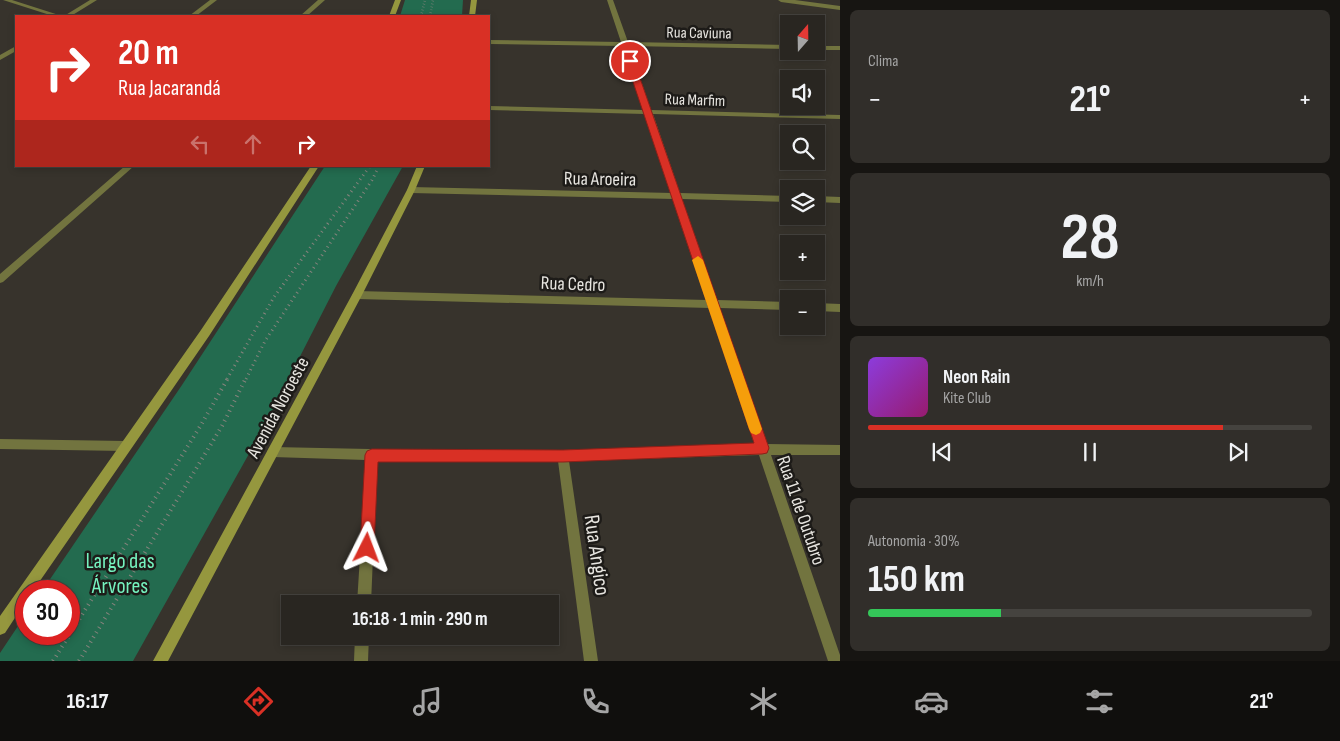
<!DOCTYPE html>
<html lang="pt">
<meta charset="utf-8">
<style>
:root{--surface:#292621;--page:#312e2a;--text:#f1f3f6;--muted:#a5a5a5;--line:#45433f;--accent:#d93025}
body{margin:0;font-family:"Sofia Sans Condensed",sans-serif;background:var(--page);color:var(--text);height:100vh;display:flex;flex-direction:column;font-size:19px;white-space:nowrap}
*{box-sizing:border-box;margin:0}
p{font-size:16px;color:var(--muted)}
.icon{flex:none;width:28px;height:28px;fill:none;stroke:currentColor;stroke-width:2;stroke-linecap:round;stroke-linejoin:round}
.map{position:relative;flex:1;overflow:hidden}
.details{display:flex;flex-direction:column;gap:10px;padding:10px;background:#171512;width:500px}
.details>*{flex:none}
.banner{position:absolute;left:15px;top:15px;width:475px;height:152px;border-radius:0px;box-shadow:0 2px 8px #0003,0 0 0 1px var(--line);background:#d93025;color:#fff;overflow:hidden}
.needle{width:32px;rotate:20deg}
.fabs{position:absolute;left:780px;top:15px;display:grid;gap:10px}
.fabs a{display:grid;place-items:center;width:45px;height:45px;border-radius:0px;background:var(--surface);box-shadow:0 2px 8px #0003,0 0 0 1px var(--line);font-size:25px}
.speed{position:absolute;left:15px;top:580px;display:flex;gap:10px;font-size:25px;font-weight:700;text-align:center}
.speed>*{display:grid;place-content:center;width:65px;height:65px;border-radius:50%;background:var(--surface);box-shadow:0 2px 8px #0003,0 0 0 1px var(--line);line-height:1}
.speed .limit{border:8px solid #d22;background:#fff;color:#111}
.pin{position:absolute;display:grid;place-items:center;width:42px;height:42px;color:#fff;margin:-21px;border:2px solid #fff;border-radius:50%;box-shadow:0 1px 5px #0007}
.me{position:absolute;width:55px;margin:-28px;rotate:3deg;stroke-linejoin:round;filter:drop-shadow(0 0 4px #0008)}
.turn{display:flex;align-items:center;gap:18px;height:105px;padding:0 20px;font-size:22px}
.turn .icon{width:65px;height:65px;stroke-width:2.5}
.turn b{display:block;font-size:35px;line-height:42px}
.lanes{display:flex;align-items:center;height:48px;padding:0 20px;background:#0003;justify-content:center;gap:25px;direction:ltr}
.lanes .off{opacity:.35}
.big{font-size:38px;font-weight:700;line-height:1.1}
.details .card{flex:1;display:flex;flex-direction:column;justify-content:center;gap:8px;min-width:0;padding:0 18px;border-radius:8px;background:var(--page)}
.details .dial{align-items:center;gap:0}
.dial b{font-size:65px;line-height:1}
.song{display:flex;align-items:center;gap:15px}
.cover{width:60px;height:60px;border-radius:8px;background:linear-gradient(135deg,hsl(270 70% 55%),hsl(320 70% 35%))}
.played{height:5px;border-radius:2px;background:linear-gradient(90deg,var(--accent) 80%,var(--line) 80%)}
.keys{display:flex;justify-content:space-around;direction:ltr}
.heat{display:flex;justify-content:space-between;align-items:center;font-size:28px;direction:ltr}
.charge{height:8px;border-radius:4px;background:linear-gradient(90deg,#34c759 30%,var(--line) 0)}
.trip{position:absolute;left:281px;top:595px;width:278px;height:50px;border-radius:0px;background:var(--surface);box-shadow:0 2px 8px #0003,0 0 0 1px var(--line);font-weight:700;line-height:50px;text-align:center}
.tabs{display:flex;height:80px;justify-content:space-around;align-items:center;background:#100f0d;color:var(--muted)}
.tabs .icon{width:35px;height:35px}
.tabs .active{color:var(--accent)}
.tabs b{font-size:22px;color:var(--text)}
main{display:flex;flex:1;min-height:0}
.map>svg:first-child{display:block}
.green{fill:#236b4f}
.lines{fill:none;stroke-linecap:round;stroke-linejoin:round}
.path-far2{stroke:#86837d;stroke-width:2.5;stroke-dasharray:0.5 2.5;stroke-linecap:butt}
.path-far1{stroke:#86837d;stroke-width:3;stroke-dasharray:1 4;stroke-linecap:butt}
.path{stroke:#86837d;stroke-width:4;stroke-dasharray:1 4.5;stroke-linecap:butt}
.minor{fill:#72743f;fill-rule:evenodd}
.secondary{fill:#95973e;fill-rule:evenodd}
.route{fill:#d93025;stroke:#8d1f18}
.slow{fill:#f59e0b}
.labels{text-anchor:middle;stroke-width:5;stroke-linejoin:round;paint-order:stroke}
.far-street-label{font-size:16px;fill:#e7e5e0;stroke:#1d1b18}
.street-label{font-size:19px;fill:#e7e5e0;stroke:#1d1b18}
.near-street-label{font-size:22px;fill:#e7e5e0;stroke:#1d1b18}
.near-park-label{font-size:22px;fill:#75f3bf;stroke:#1d1b18}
</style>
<main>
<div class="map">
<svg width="840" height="661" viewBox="0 0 840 661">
<rect width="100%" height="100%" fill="#37332c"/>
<path class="green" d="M405 0H463L462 16H400Z
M325 166H403L336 286 264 427 133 661H0V653L26 614V634H69V591H42L182 385Z"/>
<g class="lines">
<path class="path-far2" d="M421 16 425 0
M430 16 433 0"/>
<path class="path-far1" d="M227 379 274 297 370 166
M246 379 265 341 372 180 379 166"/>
<path class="path" d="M53 661 201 425 228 378
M79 661 222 426 246 378"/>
<path class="minor" d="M3 0H12L62 16H53Z
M90 0H97L71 16H64Z
M210 0H217L196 16H189Z
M318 0H325L307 16H300Z
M607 0H613L628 42 789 45V49L629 46 651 110 840 115V119L653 114 680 193 789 196V202L682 199 717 300 789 302V310L720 308 767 444 840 445V455H771L840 655V661H828L759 455 569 461 598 661H584L558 461 377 460 371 604H357L366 460 273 457 269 456 267 452 269 448 273 447 418 450 528 451 756 445 710 308 357 299 352 295 357 291 707 300 674 199 411 193 407 190 411 187 672 193 645 114 489 110V106L644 110 622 46 489 44V40L621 42Z
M778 0H795L840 6V10L781 2Z
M16 46V51L0 60V55Z
M816 46H840V50H816Z
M125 166H134L3 282 0 283V274Z
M816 196 840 197V203L816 202Z
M816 303 840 304V312L816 311Z
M0 439 125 441 129 442 131 446 129 450 125 451 0 449Z
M355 636H369L368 661H354Z"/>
<path class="secondary" d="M395 0H401L395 16H389Z
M471 0H477L475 16H469Z
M311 166H319L209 336 33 591H26V601L5 633 0 635V616L201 330Z
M417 166H425L415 190 362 295 168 661H153L353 293 407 190Z"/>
</g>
<path class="route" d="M627 59 634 61 769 448 767 453 762 454 563 462H378L374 548 372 553 367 555 362 553 360 548 365 455 367 451 372 449 563 450 754 443 626 61Z"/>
<path class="slow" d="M698 256 703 260 762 429 760 433 756 435 751 433 749 429 692 260Z"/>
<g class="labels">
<g class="far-street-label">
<text transform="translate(699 32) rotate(1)" y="6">Rua Caviuna</text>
<text transform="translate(695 99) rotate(2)" y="6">Rua Marfim</text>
</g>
<g class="street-label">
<text transform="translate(600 178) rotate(1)" y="7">Rua Aroeira</text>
<text transform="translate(573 283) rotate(2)" y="7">Rua Cedro</text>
<text transform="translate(277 407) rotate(-62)" y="7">Avenida Noroeste</text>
<text transform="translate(802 510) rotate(71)" y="7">Rua 11 de Outubro</text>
</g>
<g class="near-street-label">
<text transform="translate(598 555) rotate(82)" y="8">Rua Angico</text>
</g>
<g class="near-park-label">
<text x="120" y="568">Largo das<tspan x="120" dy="25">Árvores</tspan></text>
</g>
</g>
</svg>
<div class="fabs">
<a><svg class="needle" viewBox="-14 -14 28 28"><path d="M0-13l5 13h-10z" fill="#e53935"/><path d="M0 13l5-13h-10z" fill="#a5a5a5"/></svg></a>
<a><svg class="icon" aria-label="sound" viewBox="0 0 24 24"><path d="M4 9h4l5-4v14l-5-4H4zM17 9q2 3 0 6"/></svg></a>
<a><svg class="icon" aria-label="search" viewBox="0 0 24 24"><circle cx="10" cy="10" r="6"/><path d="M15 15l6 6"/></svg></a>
<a><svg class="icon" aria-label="layers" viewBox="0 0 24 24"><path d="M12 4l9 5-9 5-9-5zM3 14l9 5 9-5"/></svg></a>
<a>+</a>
<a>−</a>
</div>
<div class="speed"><div class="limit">30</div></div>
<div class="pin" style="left:630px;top:61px;background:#d93025"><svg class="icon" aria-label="arrive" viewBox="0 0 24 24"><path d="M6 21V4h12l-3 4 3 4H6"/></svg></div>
<svg class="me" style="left:367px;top:548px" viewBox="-20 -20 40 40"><path d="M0-17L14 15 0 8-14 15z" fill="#d93025" stroke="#fff" stroke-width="4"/></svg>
<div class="trip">16:18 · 1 min · 290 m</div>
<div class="banner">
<div class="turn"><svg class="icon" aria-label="right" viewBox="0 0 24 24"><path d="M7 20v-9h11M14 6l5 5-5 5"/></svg><div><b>20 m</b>Rua Jacarandá</div></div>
<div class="lanes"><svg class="icon off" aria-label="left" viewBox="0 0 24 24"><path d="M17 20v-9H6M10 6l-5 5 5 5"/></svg><svg class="icon off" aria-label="ahead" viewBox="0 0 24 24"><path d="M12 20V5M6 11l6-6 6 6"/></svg><svg class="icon" aria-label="right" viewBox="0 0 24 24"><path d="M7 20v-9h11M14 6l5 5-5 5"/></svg></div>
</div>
</div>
<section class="details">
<div class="card"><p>Clima</p>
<div class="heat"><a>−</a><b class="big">21°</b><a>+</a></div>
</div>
<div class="card dial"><b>28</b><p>km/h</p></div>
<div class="card">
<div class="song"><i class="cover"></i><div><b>Neon Rain</b><p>Kite Club</p></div></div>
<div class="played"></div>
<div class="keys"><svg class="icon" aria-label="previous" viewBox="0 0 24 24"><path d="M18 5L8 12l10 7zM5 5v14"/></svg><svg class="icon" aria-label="pause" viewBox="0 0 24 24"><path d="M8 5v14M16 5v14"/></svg><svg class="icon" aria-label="next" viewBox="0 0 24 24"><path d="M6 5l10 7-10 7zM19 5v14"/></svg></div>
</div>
<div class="card"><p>Autonomia · 30%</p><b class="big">150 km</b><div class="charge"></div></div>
</section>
</main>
<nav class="tabs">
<b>16:17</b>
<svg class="icon active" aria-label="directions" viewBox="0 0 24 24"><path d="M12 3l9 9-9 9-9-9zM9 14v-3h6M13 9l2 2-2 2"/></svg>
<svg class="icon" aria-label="music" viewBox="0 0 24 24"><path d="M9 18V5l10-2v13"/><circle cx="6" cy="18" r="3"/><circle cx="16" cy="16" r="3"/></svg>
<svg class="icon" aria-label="phone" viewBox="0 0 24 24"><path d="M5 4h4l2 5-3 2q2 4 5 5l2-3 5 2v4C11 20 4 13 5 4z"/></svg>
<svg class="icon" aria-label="climate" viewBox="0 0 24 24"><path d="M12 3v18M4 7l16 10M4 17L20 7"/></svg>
<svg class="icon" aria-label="car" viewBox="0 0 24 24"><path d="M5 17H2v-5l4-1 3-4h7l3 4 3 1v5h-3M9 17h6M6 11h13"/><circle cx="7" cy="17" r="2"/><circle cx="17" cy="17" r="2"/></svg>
<svg class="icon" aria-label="filters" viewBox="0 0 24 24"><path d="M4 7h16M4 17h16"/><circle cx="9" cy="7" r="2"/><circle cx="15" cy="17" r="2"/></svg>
<b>21°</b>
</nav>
